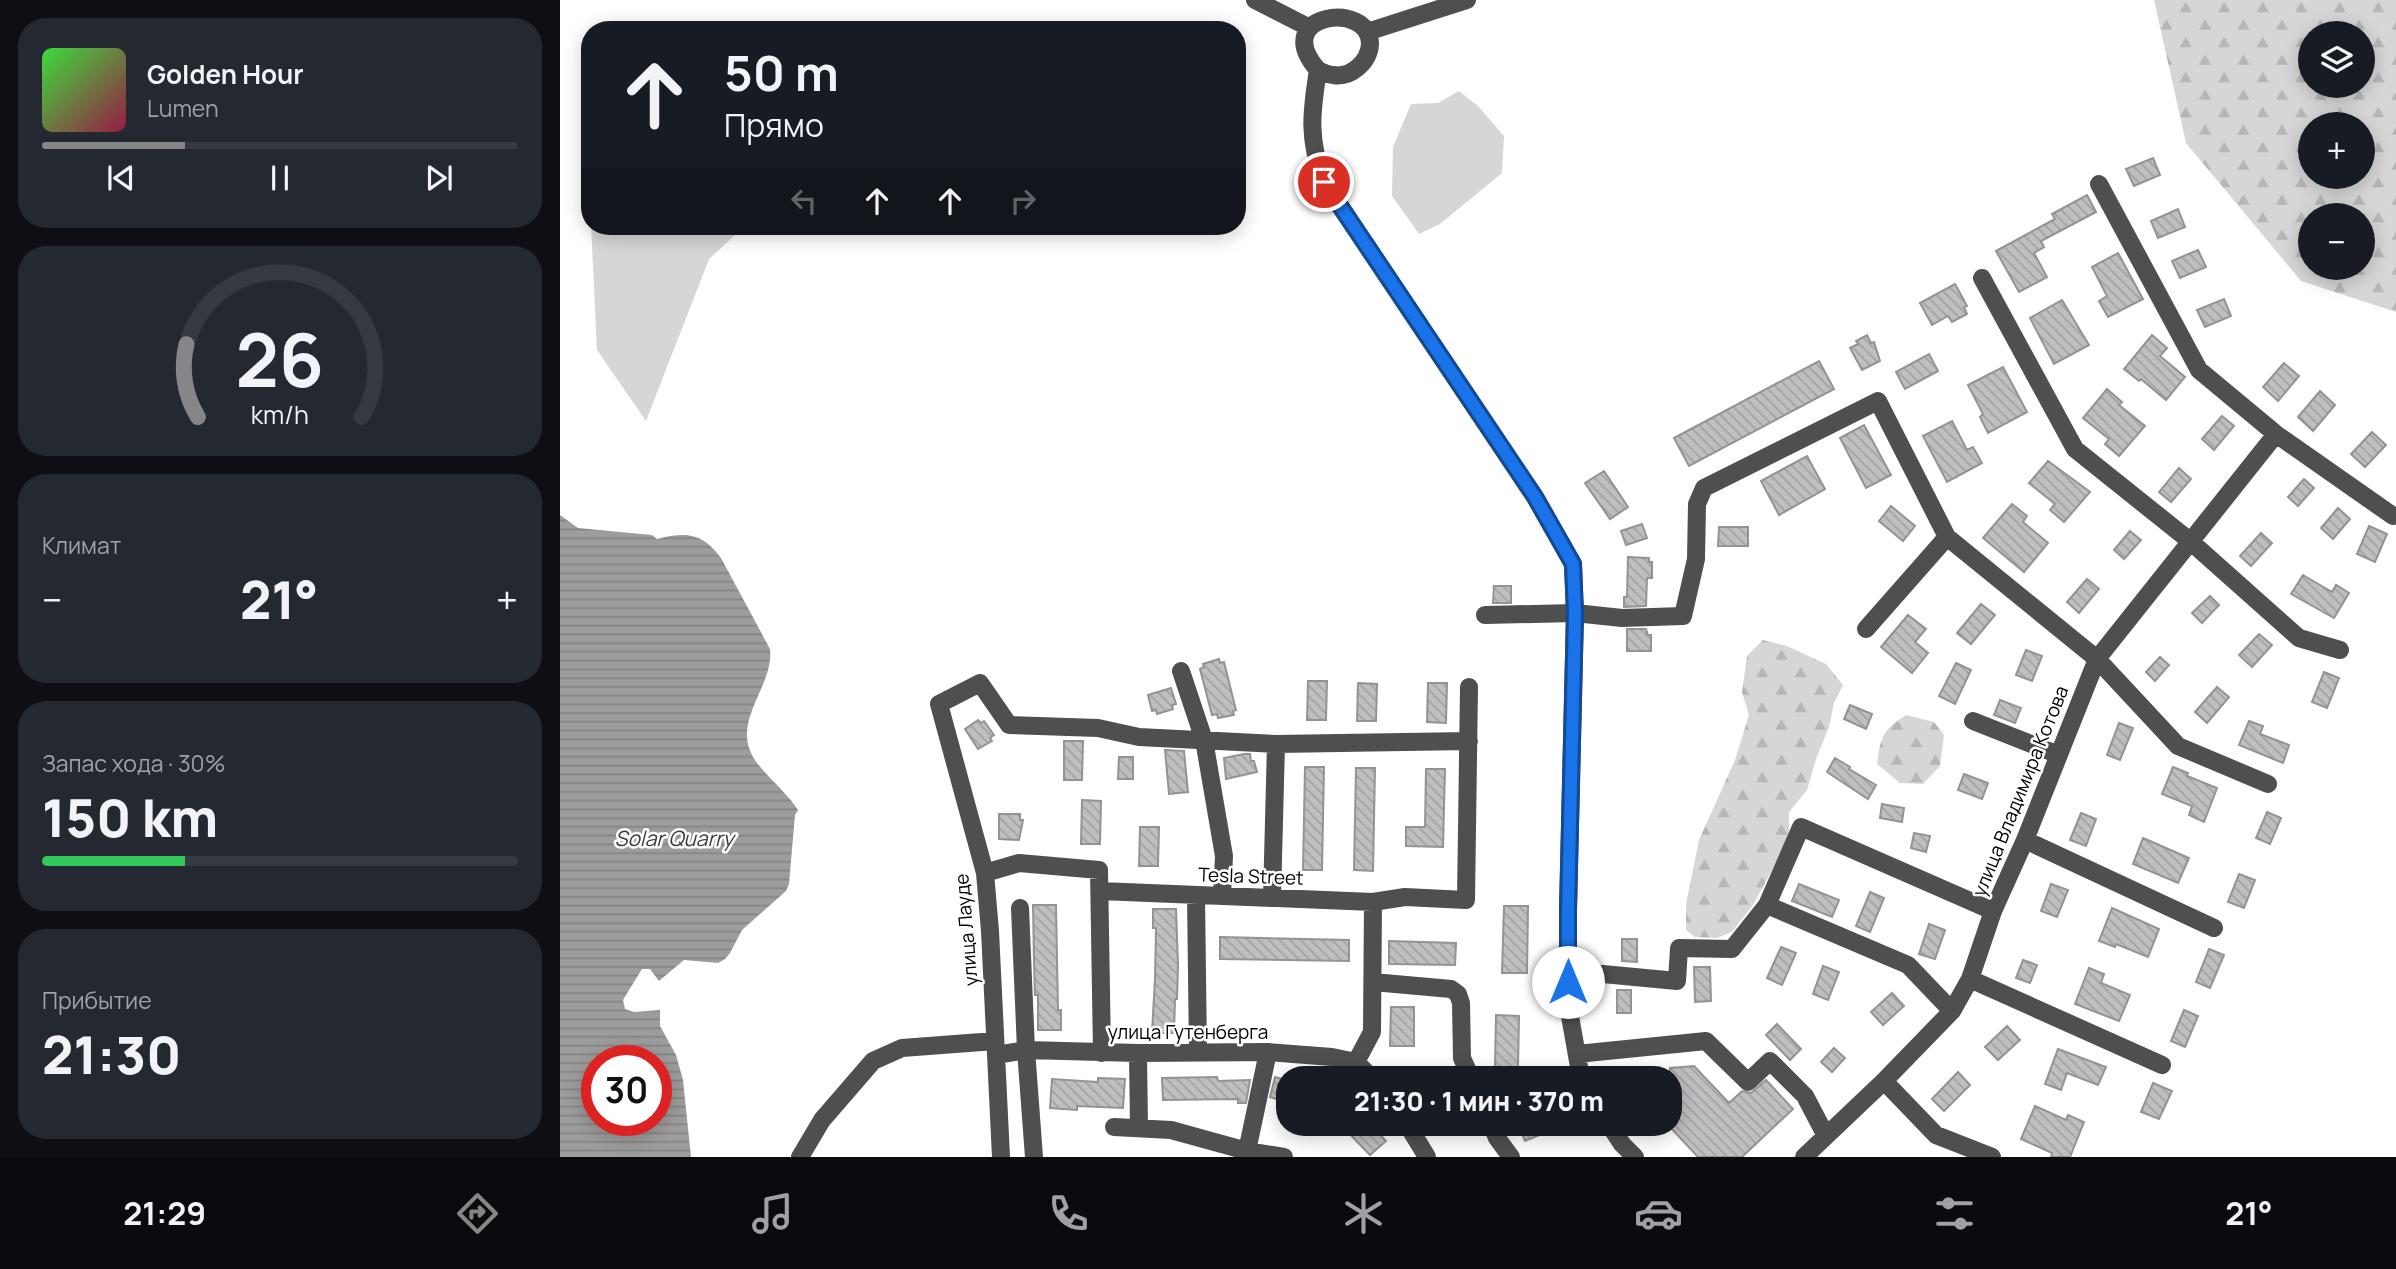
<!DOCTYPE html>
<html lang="ru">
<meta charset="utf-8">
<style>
:root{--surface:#171b24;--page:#242831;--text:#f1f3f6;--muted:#9ea1a6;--line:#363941;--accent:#858687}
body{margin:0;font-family:Manrope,sans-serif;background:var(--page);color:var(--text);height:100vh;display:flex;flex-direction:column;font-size:26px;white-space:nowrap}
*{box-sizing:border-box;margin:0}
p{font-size:23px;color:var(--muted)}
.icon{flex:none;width:38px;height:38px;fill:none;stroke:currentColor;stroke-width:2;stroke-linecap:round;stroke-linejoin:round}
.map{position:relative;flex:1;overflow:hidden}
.details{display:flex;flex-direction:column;gap:18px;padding:18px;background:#0d0f14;width:560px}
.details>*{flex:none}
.hud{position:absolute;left:21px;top:21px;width:665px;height:214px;border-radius:28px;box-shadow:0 4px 18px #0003;background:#171b24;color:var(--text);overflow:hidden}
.fabs{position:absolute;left:1738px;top:21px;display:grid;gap:14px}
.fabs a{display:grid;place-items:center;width:77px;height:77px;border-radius:50%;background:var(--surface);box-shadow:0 4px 18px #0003;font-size:35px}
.speed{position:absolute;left:21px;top:1045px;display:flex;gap:14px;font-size:35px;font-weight:700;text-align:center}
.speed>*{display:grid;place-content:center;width:91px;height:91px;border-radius:50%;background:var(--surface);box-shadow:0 4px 18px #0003;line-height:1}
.speed .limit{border:10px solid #d22;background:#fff;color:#111}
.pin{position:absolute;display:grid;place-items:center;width:60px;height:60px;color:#fff;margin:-30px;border:4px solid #fff;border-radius:50%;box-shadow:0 2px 7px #0007}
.me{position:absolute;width:77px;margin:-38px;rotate:0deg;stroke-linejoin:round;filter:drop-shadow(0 0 5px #0008)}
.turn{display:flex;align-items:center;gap:24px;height:147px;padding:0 28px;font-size:32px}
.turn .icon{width:91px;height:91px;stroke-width:2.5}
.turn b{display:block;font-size:49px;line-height:60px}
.lanes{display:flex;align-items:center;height:66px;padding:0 28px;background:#0003;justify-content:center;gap:35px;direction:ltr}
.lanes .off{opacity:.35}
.big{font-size:52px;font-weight:800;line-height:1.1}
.details .tile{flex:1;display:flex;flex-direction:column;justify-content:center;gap:10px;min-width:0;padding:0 24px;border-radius:28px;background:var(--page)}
.details .dial{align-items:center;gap:0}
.dial svg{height:182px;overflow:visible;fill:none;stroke:var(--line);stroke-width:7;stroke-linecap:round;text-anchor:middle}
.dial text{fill:var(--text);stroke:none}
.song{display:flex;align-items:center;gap:21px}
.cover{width:84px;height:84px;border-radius:10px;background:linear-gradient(135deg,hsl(120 70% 55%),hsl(340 70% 35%))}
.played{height:7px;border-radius:4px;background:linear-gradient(90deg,var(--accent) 30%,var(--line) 30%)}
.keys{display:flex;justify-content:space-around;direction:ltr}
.heat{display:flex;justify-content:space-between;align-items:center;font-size:38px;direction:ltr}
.charge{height:10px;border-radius:5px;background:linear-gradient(90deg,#34c759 30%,var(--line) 0)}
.trip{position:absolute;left:716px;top:1066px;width:406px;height:70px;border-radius:28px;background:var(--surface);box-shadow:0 4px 18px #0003;font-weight:800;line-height:70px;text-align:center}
.tabs{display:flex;height:112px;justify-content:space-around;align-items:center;background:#090b0e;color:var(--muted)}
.tabs .icon{width:49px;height:49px}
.tabs .on{color:var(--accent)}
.tabs b{font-size:32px;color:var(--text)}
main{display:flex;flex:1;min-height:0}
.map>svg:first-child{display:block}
.green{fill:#d6d6d6}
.forest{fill:url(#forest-firs);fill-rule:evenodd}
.water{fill:url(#water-rules);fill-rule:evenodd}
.building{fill:url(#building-back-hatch);stroke:#939393;stroke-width:2}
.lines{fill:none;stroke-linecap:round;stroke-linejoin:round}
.minor{stroke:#4f4f4f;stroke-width:18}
.route-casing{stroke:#114b97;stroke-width:18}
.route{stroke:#1a73e8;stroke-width:12}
.labels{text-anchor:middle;stroke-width:5;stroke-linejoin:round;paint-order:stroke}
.street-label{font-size:19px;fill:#000;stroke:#fff}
.water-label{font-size:21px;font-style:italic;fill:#3e3e3e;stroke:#fff}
</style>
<main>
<section class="details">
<div class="tile">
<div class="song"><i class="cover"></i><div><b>Golden Hour</b><p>Lumen</p></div></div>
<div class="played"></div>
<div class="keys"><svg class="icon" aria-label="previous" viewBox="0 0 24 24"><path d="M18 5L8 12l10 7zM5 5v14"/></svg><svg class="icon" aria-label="pause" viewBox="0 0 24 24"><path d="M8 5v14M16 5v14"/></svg><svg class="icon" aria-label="next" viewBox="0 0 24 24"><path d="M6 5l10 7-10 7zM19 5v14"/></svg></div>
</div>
<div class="tile dial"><svg viewBox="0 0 100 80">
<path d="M14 69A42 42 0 1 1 86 69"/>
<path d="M14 69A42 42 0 0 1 9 37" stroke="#858687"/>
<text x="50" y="56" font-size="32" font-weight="700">26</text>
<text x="50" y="72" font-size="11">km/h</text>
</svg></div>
<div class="tile"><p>Климат</p>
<div class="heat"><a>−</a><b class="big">21°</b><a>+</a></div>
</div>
<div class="tile"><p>Запас хода · 30%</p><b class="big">150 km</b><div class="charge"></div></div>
<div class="tile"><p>Прибытие</p><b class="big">21:30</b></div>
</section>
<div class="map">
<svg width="1836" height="1157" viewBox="0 0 1836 1157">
<defs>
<pattern id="forest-firs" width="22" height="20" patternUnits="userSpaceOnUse" patternTransform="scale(1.75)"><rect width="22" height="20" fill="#d6d6d6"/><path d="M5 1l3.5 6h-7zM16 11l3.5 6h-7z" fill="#b6b6b6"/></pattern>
<pattern id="water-rules" width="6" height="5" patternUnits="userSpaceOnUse" patternTransform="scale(1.75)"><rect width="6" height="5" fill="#9d9d9d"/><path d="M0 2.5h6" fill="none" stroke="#858585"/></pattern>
<pattern id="building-back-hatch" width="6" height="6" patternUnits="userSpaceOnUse" patternTransform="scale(1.75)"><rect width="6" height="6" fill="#bfbfbf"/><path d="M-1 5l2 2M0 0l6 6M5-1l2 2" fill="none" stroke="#a2a2a2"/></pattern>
</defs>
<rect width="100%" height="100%" fill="#fff"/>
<path class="green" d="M899 91 918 106 944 136 942 173 880 224 859 234 832 196 833 147 851 104 878 103Z
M31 226H185L149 259 86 421 37 350Z"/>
<path class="forest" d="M1594 0H1836V312L1741 281 1626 143ZM1750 33H1802V86H1750ZM1750 124H1802V177H1750ZM1750 215H1802V268H1750Z
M1203 640 1227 646 1266 664 1283 685 1274 703 1269 727 1256 759 1247 790 1229 812V839L1193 905 1172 932 1157 938 1135 937 1126 930V904L1139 840 1175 760 1189 715 1182 692 1187 656Z
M1346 715 1374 722 1384 735 1380 766 1363 784 1340 783 1317 764C1321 736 1322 731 1346 715Z"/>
<path class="water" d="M0 515 18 528 92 535 97 539C125 532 142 532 161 558L210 649C214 686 173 718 192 755 200 771 226 791 238 810L235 815 229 884 226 891 182 930 170 953 165 959 158 963 124 960 99 981 90 969H82L63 1000 65 1009 74 1012 100 1010V1026L116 1055 123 1080 131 1157H0ZM37 1060H96V1120H37Z"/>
<path class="building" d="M1593 158 1600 175 1574 186 1566 169Z
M1527 195 1536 212 1481 241 1484 247 1474 253 1487 277 1459 292 1436 251 1495 219 1492 214Z
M1618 209 1625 227 1598 238 1591 221Z
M1638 250 1646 267 1620 278 1612 261Z
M1558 253 1583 299 1548 317 1539 301 1547 296 1532 267Z
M1395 284 1407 306 1404 307 1407 314 1392 322 1388 316 1372 325 1360 303Z
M1664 299 1671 316 1645 327 1637 310Z
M1502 300 1529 345 1494 364 1470 318Z
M1307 335 1311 343 1314 342 1320 361 1302 370 1290 348 1298 344 1296 341Z
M1592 335 1607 348 1600 356 1625 377 1606 400 1581 379 1579 381 1564 369Z
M1369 354 1378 371 1345 389 1336 372Z
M1259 361 1274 389 1129 466 1114 438Z
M1724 363 1739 376 1718 401 1703 387Z
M1443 367 1467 412 1428 433 1420 417 1423 414 1408 385Z
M1547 389 1562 402 1559 405 1585 426 1559 456 1545 444 1549 439 1523 418Z
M1760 391 1775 405 1753 431 1738 417Z
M1662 416 1674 426 1654 450 1642 439Z
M1392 421 1407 450 1413 447 1422 463 1387 482 1363 436Z
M1304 425 1331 475 1306 488 1280 438Z
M1812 432 1826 445 1805 467 1791 454Z
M1247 456 1265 489 1219 515 1201 481Z
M1488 461 1530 492 1504 522 1490 510 1495 504 1469 483Z
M1619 468 1631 479 1611 502 1599 492Z
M1044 471 1068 507 1050 519 1025 483Z
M1744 479 1754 488 1738 506 1728 497Z
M1452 504 1467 516 1463 522 1488 543 1464 572 1423 538Z
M1331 506 1355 526 1343 541 1319 521Z
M1778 508 1790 519 1773 539 1761 528Z
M1082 524 1087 538 1066 545 1061 531Z
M1809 526 1827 534 1815 562 1797 554Z
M1159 527H1188V546H1158Z
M1570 531 1581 540 1564 559 1554 550Z
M1701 533 1712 543 1691 566 1680 556Z
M1068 557 1089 558V562H1092V578H1087L1086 606 1064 607V597H1067Z
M1743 575 1772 592 1776 585 1789 593 1774 618 1731 594Z
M1527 579 1539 589 1519 613 1507 602Z
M934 586H951V603H933Z
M1650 596 1659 605 1642 623 1632 613Z
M1421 604 1435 615 1411 644 1397 633Z
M1348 615 1366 629 1355 642 1368 653 1352 673 1321 647Z
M1067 629H1086L1088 635H1091V651H1067Z
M1699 634 1712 645 1692 667 1679 655Z
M1466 650 1482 656 1472 681 1456 675Z
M1600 657 1609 665 1595 681 1586 672Z
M659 659 660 663 664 662 676 710 673 711 674 715 658 718 657 714 652 715 640 669 644 667 643 664Z
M1396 663 1411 670 1395 704 1379 696Z
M1764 672 1779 678 1767 708 1752 702Z
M748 681H767L766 720H747Z
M798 683 817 684 816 721H797Z
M868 683H887L886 723 867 722Z
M1657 687 1669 697 1647 723 1635 712Z
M611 688 616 704 612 705 613 709 597 714 596 710 592 711 588 695Z
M1440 700 1461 708 1455 723 1434 715Z
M1290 705 1312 714 1306 729 1284 719Z
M418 720 421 723 424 721 434 735 430 738 432 741 418 749 405 729Z
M1689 721 1703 726 1700 734 1729 745 1723 763 1679 745Z
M1559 723 1573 728 1560 760 1547 755Z
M504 741H523L522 780H504Z
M605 750 624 751 628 792 609 794Z
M684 754H690L691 761H694L697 772 666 779 664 758Z
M559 757H573V779H558Z
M1275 758 1290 767 1289 769 1316 785 1308 799 1267 772Z
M745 767H764L762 870H743Z
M1613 767 1628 773 1627 776 1657 788 1644 822 1629 815 1632 806 1602 794Z
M796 768H815L813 871 794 870Z
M866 769H885L883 847 846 846V827H865Z
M1404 774 1428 783 1422 799 1398 790Z
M522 800 541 801 540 844H521Z
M1322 804 1344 808 1342 822 1320 818Z
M1707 812 1721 818 1710 844 1696 838Z
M1521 813 1536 819 1526 846 1510 840Z
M439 814H460V820H463L459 840 439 839Z
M580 827H599L598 866H579Z
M1354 833 1370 836 1366 852 1351 848Z
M1583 838 1629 858 1618 883 1573 864Z
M1679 874 1695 880 1684 908 1668 902Z
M1239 884 1279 900 1272 917 1232 901Z
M1491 884 1508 890 1497 917 1481 911Z
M1310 892 1324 898 1310 932 1296 926Z
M473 905H496L498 1010H501V1030H478V995H475L474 960Z
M944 906H968L967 973H942Z
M1552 908 1599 929 1588 957 1556 944 1555 947 1539 941Z
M593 909H616L618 965 617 999H615L614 1033H592L595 979 596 928H593Z
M1369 924 1385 930 1375 959 1359 954Z
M660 937 789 940V961L660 959Z
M1062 939H1077V962L1062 961Z
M829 941 896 943 895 965 829 964Z
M1221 947 1236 953 1222 985 1207 978Z
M1649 949 1664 955 1650 988 1636 982Z
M1463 960 1477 965 1470 983 1456 978Z
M1263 966 1279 972 1268 1000 1253 994Z
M1134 967H1150L1151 1001 1135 1002Z
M1529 968 1544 974 1541 983 1570 995 1559 1021 1515 1004Z
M1057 990H1071V1013H1057Z
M1332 993 1344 1006 1323 1025 1311 1012Z
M831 1007H854V1046H830Z
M1624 1010 1638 1016 1625 1047 1611 1041Z
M936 1015 959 1016 958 1068H935Z
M1217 1024 1241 1049 1230 1060 1206 1035Z
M1447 1026 1460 1040 1438 1060 1425 1047Z
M1274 1048 1285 1058 1272 1072 1261 1062Z
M1498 1049 1546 1067 1538 1085 1507 1073 1501 1090 1485 1084Z
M1134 1066 1169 1103 1182 1091 1191 1093 1206 1080 1233 1109 1182 1157H1138L1110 1127V1068Z
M1398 1072 1410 1085 1384 1111 1372 1099Z
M657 1077 658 1081 690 1080 686 1103H678V1099L603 1100 602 1078Z
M715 1077 728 1081V1103L710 1097Z
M538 1078 565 1079 563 1108 517 1106V1110L490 1108 492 1079 538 1082Z
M1593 1083 1612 1091 1599 1119 1581 1112Z
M1475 1106 1506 1120 1508 1115 1524 1122 1510 1157H1491L1492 1153 1461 1139Z
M780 1124H810L826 1141 810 1155Z
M958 1124H1006L965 1141Z"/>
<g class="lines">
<path class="minor" d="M695 0 748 27
M807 32 907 0
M758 70C762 72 768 75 773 75 791 78 809 62 810 44 811 0 708 13 758 70 751 114 748 139 764 182L975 497 1013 564 1015 613 1008 910V1005L1021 1078
M1539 184 1639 370 1716 434 1833 516
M1422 278 1515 449 1630 541 1739 638 1780 650
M925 615 1015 613 1062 618 1123 616 1136 559 1137 504 1144 488 1318 401 1387 537 1537 659 1618 746 1708 784
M1306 629 1387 537
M621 671 644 740 664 856 662 896
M1413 721 1499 755
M1465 840 1654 928
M425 873 459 863 539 870 542 1053
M540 891 813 902 845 897 906 900 909 687
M636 895 638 1053
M712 898 716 744
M1207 905 1348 965 1392 1011
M460 908 466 1050 474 1157
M1043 974 1117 981 1119 948 1172 949 1207 905 1241 827 1433 911
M1410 979 1602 1065
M813 982 891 989 898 994 901 1003 902 1058 911 1078
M578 1053 579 1128
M1017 1054 1146 1041 1188 1082 1210 1061 1245 1096 1266 1136
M436 1055 466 1050 578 1053 708 1052 772 1057 796 1062 812 1078
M796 1062 812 1032 813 902
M1324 1081 1376 1135 1432 1157
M847 1124 867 1157
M931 1124 937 1138 951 1157
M1049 1124 1062 1144 1075 1157
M554 1127 611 1130 687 1151 724 1157
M687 1151 708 1052
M240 1157 262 1120 313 1061 342 1048 435 1041
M441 1157 430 931 425 873 379 704 420 683 449 725 538 728 579 737 716 744 909 741
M1244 1157 1324 1081 1392 1011 1410 979 1433 911 1465 840 1537 659 1716 434"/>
</g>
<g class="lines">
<defs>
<path id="route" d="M764 182 975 497 1013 564 1015 614 1008 910V982"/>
</defs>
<use href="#route" class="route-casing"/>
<use href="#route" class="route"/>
</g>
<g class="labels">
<g class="street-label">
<text transform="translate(1460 791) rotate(-68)" y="7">улица Владимира Котова</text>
<text transform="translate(691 876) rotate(2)" y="7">Tesla Street</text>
<text transform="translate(406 930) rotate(-95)" y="7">улица Лауде</text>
<text x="628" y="1039">улица Гутенберга</text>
</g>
<g class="water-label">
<text x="114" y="846">Solar Quarry</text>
</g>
</g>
</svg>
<div class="fabs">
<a><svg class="icon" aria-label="layers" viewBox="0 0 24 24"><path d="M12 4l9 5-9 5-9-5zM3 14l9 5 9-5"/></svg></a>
<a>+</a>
<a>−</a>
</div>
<div class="speed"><div class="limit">30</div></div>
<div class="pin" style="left:764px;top:182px;background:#d93025"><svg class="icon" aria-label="arrive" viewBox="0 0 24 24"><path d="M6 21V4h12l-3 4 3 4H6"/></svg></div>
<svg class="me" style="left:1008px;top:982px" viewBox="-20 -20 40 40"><circle r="19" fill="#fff"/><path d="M0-13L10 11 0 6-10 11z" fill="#1a73e8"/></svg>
<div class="trip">21:30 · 1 мин · 370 m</div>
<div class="hud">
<div class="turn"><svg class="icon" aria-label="ahead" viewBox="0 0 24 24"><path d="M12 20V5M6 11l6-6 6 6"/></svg><div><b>50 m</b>Прямо</div></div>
<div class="lanes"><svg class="icon off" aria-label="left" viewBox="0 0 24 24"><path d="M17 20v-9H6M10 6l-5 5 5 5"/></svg><svg class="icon" aria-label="ahead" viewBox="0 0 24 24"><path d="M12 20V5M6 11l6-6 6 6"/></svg><svg class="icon" aria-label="ahead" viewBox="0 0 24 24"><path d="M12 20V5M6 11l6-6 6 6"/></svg><svg class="icon off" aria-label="right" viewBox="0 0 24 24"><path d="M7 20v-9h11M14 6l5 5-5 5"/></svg></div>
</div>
</div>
</main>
<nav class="tabs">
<b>21:29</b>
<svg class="icon on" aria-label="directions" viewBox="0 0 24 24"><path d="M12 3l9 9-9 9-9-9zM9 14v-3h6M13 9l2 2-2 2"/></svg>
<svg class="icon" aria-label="music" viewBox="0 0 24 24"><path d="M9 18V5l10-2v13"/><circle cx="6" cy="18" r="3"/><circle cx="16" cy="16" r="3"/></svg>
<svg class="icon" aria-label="phone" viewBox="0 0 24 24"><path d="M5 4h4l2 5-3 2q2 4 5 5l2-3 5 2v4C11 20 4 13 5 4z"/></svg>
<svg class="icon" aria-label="climate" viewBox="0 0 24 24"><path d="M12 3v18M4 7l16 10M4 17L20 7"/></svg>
<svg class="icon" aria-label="car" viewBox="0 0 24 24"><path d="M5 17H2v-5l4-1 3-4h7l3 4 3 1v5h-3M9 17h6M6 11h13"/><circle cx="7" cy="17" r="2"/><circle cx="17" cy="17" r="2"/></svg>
<svg class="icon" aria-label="filters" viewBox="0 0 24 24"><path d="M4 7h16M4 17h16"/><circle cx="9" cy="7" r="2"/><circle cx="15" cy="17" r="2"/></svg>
<b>21°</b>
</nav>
